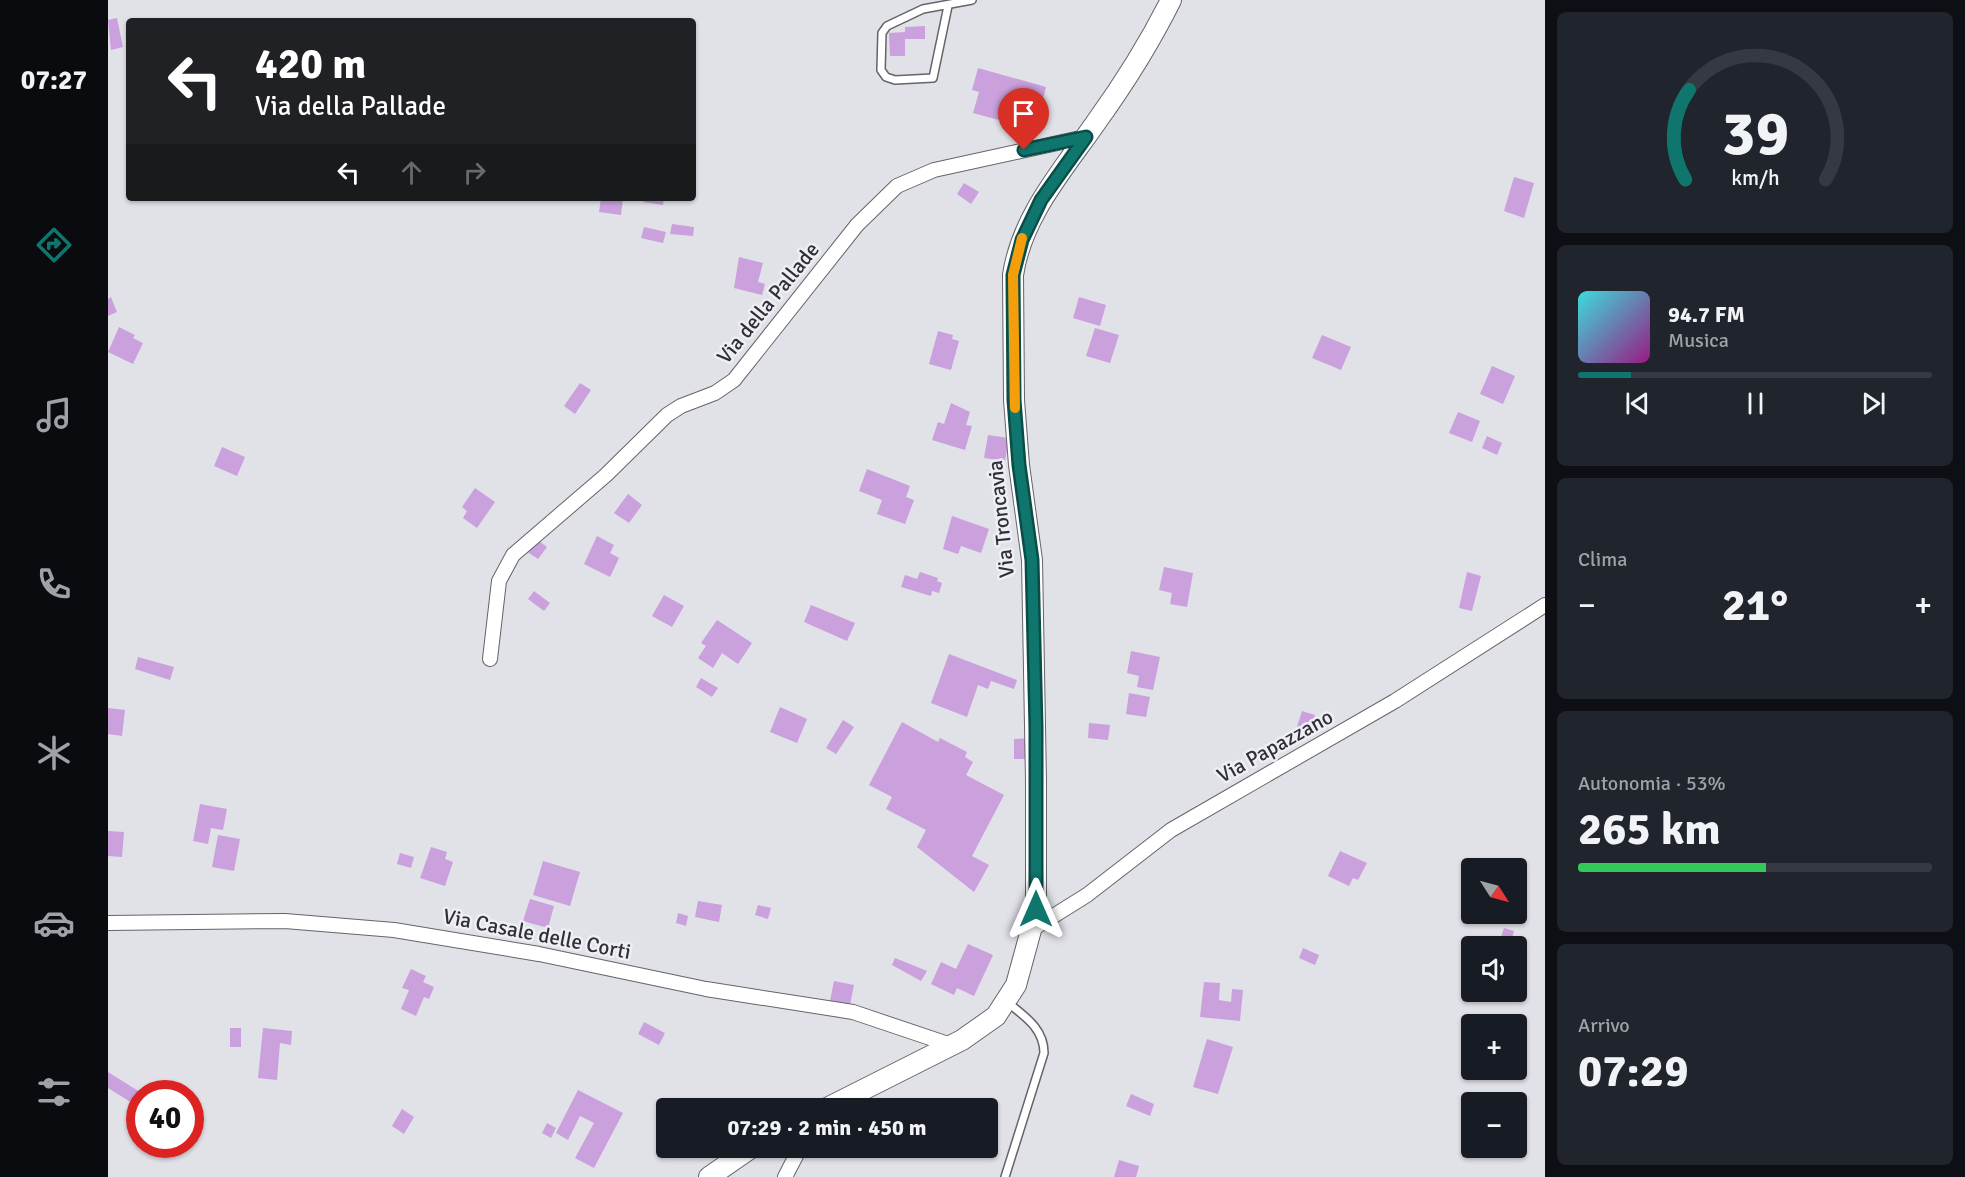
<!DOCTYPE html>
<html lang="it">
<meta charset="utf-8">
<style>
:root{--surface:#171b24;--page:#20242c;--text:#f1f3f6;--muted:#9ea1a6;--line:#363941;--accent:#0f766e}
body{margin:0;font-family:Signika,sans-serif;background:var(--page);color:var(--text);height:100vh;display:flex;flex-direction:column;font-size:22px;white-space:nowrap}
*{box-sizing:border-box;margin:0}
p{font-size:20px;color:var(--muted)}
.icon{flex:none;width:33px;height:33px;fill:none;stroke:currentColor;stroke-width:2;stroke-linecap:round;stroke-linejoin:round}
.map{position:relative;flex:1;overflow:hidden}
.details{display:flex;flex-direction:column;gap:12px;padding:12px;background:#0d0f14;width:420px}
.details>*{flex:none}
.banner{position:absolute;left:18px;top:18px;width:570px;height:183px;border-radius:6px;box-shadow:0 2px 4px #0004;background:#202124;color:#fff;overflow:hidden}
.needle{width:39px;rotate:126deg}
.buttons{position:absolute;left:1353px;top:858px;display:grid;gap:12px}
.buttons a{display:grid;place-items:center;width:66px;height:66px;border-radius:6px;background:var(--surface);box-shadow:0 2px 4px #0004;font-size:30px}
.speed{position:absolute;left:18px;top:1080px;display:flex;gap:12px;font-size:30px;font-weight:700;text-align:center}
.speed>*{display:grid;place-content:center;width:78px;height:78px;border-radius:50%;background:var(--surface);box-shadow:0 2px 4px #0004;line-height:1}
.speed .limit{border:9px solid #d22;background:#fff;color:#111}
.pin{position:absolute;display:grid;place-items:center;width:51px;height:51px;color:#fff;margin:-62px -26px;border-radius:50% 50% 50% 0;rotate:-45deg;box-shadow:0 0 6px #0007}
.pin .icon{rotate:45deg}
.me{position:absolute;width:66px;margin:-33px;rotate:0deg;stroke-linejoin:round;filter:drop-shadow(0 0 4px #0008)}
.turn{display:flex;align-items:center;gap:21px;height:126px;padding:0 30px;font-size:27px}
.turn .icon{width:78px;height:78px;stroke-width:2.5}
.turn b{display:block;font-size:42px;line-height:51px}
.lanes{display:flex;align-items:center;height:57px;padding:0 30px;background:#0003;justify-content:center;gap:30px;direction:ltr}
.lanes .off{opacity:.35}
.big{font-size:45px;font-weight:700;line-height:1.1}
.details .card{flex:1;display:flex;flex-direction:column;justify-content:center;gap:9px;min-width:0;padding:0 21px;border-radius:9px;background:var(--page)}
.details .dial{align-items:center;gap:0}
.dial svg{height:156px;overflow:visible;fill:none;stroke:var(--line);stroke-width:7;stroke-linecap:round;text-anchor:middle}
.dial text{fill:var(--text);stroke:none}
.song{display:flex;align-items:center;gap:18px}
.cover{width:72px;height:72px;border-radius:9px;background:linear-gradient(135deg,hsl(180 70% 55%),hsl(310 70% 35%))}
.played{height:6px;border-radius:3px;background:linear-gradient(90deg,var(--accent) 15%,var(--line) 15%)}
.keys{display:flex;justify-content:space-around;direction:ltr}
.heat{display:flex;justify-content:space-between;align-items:center;font-size:33px;direction:ltr}
.charge{height:9px;border-radius:4px;background:linear-gradient(90deg,#34c759 53%,var(--line) 0)}
.trip{position:absolute;left:548px;top:1098px;width:342px;height:60px;border-radius:6px;background:var(--surface);box-shadow:0 2px 4px #0004;font-weight:700;line-height:60px;text-align:center}
main{display:flex;flex:1;min-height:0}
.tab-bar{display:flex;flex-direction:column;width:108px;justify-content:space-around;align-items:center;background:#090b0e;color:var(--muted)}
.tab-bar .icon{width:42px;height:42px}
.tab-bar .active{color:var(--accent)}
.tab-bar b{font-size:27px;color:var(--text)}
.map>svg:first-child{display:block}
.building{fill:#caa0dd}
.lines{fill:none;stroke-linecap:round;stroke-linejoin:round}
.lane-casing{stroke:#64646a;stroke-width:10}
.street-casing{stroke:#64646a;stroke-width:16}
.secondary-casing{stroke:#64646a;stroke-width:22}
.lane{stroke:#fff;stroke-width:7}
.street{stroke:#fff;stroke-width:14}
.secondary{stroke:#fff;stroke-width:20}
.route-casing{stroke:#0a4d48;stroke-width:15}
.route{stroke:#0f766e;stroke-width:10}
.slow{stroke:#f59e0b;stroke-width:10}
.labels{text-anchor:middle;stroke-width:5;stroke-linejoin:round;paint-order:stroke}
.street-label{font-size:21px;fill:#303033;stroke:#eeeef6}
</style>
<main>
<nav class="tab-bar">
<b>07:27</b>
<svg class="icon active" aria-label="directions" viewBox="0 0 24 24"><path d="M12 3l9 9-9 9-9-9zM9 14v-3h6M13 9l2 2-2 2"/></svg>
<svg class="icon" aria-label="music" viewBox="0 0 24 24"><path d="M9 18V5l10-2v13"/><circle cx="6" cy="18" r="3"/><circle cx="16" cy="16" r="3"/></svg>
<svg class="icon" aria-label="phone" viewBox="0 0 24 24"><path d="M5 4h4l2 5-3 2q2 4 5 5l2-3 5 2v4C11 20 4 13 5 4z"/></svg>
<svg class="icon" aria-label="climate" viewBox="0 0 24 24"><path d="M12 3v18M4 7l16 10M4 17L20 7"/></svg>
<svg class="icon" aria-label="car" viewBox="0 0 24 24"><path d="M5 17H2v-5l4-1 3-4h7l3 4 3 1v5h-3M9 17h6M6 11h13"/><circle cx="7" cy="17" r="2"/><circle cx="17" cy="17" r="2"/></svg>
<svg class="icon" aria-label="filters" viewBox="0 0 24 24"><path d="M4 7h16M4 17h16"/><circle cx="9" cy="7" r="2"/><circle cx="15" cy="17" r="2"/></svg>
</nav>
<div class="map">
<svg width="1437" height="1177" viewBox="0 0 1437 1177">
<rect width="100%" height="100%" fill="#e1e1e8"/>
<path class="building" d="M9 18 15 47 3 50 0 20Z
M817 26V39H797V56H782L781 33 797 32V27Z
M870 68 938 87 927 130 865 113 871 92 864 90Z
M1406 177 1426 183 1416 218 1396 211Z
M856 183 871 192 863 204 849 194Z
M493 198H515L513 215 491 212Z
M536 198H556L555 205 535 202Z
M564 224 586 227 585 236 562 234Z
M536 227 558 232 555 243 533 238Z
M631 257 655 263 650 282 657 284 654 295 626 288Z
M3 297 9 312 0 316V299Z
M971 297 998 305 992 326 965 318Z
M11 327 27 335 25 338 35 343 25 364 0 352Z
M987 328 1011 335 1002 363 978 356Z
M830 331 845 335 844 339 851 341 843 370 821 364Z
M1214 335 1243 347 1233 370 1204 358Z
M1384 366 1407 376 1395 404 1372 394Z
M472 383 483 390 467 414 456 406Z
M843 403 862 412 858 425 864 426 857 450 824 440 830 422 836 424Z
M1350 412 1372 421 1364 442 1341 433Z
M880 435 901 438 897 461 876 458Z
M1379 436 1394 443 1389 455 1374 448Z
M114 447 137 457 129 476 106 466Z
M759 469 802 486 798 497 806 500 797 524 769 514 774 500 751 491Z
M367 488 387 502 369 528 355 518 359 511 354 507Z
M520 494 534 505 521 523 506 513Z
M844 516 881 529 873 553 853 546 850 554 835 549Z
M489 536 506 545 502 553 511 558 502 577 476 564Z
M427 538 439 547 430 559 418 551Z
M1056 567 1085 573 1079 607 1062 604 1064 593 1051 590Z
M812 572 830 578 829 581 834 583 831 593 824 591 823 596 793 587 797 575 809 579Z
M1359 572 1373 576 1364 611 1351 608Z
M426 591 442 603 436 611 420 599Z
M556 595 576 606 564 627 544 616Z
M703 605 747 623 739 641 696 622Z
M609 620 644 643 630 664 614 653 605 668 590 658 598 646 593 643Z
M1023 651 1052 657 1045 690 1029 687 1031 676 1019 673Z
M841 654 909 680 906 689 883 681 880 689 870 685 859 717 823 703Z
M30 657 66 667 62 680 27 669Z
M593 678 610 688 604 697 588 687Z
M1021 693 1042 697 1038 717 1018 714Z
M672 707 699 719 689 743 662 732Z
M0 708 17 710 14 736 0 734Z
M1194 711 1207 715 1201 734 1188 730Z
M735 720 746 727 728 754 718 748Z
M794 722 830 742 832 738 859 752 857 757 865 762 858 775 896 795 864 856 881 865 866 892 809 847 818 830 778 809 784 797 761 785Z
M981 723 1002 725 1000 740 980 738Z
M922 738 923 759H906V739Z
M92 804 119 809 115 830 103 828 100 844 85 841Z
M0 831 16 832 14 857 0 856Z
M110 835 132 839 126 871 104 867Z
M323 847 339 852 337 859 345 862 337 886 312 878Z
M1232 851 1259 863 1250 880 1245 878 1241 886 1220 876Z
M292 853 306 857 303 868 289 864Z
M435 861 472 872 462 906 425 895Z
M422 899 446 906 440 928 415 921Z
M590 901 614 905 611 922 587 917Z
M650 905 663 908 660 919 647 915Z
M570 913 580 916 578 926 568 923Z
M1396 928 1406 931 1403 943 1392 940Z
M860 944 885 955 866 996 849 988 846 995 823 984 833 962 848 969Z
M1195 948 1211 955 1207 965 1191 958Z
M787 958 819 971 813 981 784 965Z
M303 969 318 976 315 982 326 987 321 999 316 997 308 1016 293 1009 301 990 294 988Z
M726 981 746 985 742 1005 722 1001Z
M1096 982 1112 983 1111 1000 1123 1002 1124 989 1135 990 1132 1021 1092 1017Z
M536 1022 557 1033 551 1045 530 1034Z
M122 1028H133V1047H122Z
M155 1028 184 1031 183 1045 172 1043 169 1080 150 1078Z
M1099 1039 1125 1047 1110 1094 1085 1087Z
M0 1072 32 1092V1108L0 1088Z
M470 1090 515 1113 486 1168 467 1158 486 1123 472 1116 460 1140 448 1133Z
M1023 1094 1046 1104 1042 1116 1018 1106Z
M294 1109 306 1117 296 1134 284 1126Z
M439 1123 448 1128 443 1138 434 1133Z
M767 1148H801L800 1157 766 1153Z
M1011 1160 1031 1166 1028 1177H1006Z"/>
<g class="lines">
<defs>
<path id="lane" d="M840 6 825 78 787 80 778 77 773 70 774 33 779 26 815 9 864 0
M897 1177 936 1053C936 1028 916 1016 899 1002"/>
<path id="street" d="M382 659 391 581 405 555 498 475 559 415 573 406 607 393 626 380 749 225 789 186 826 170 977 137
M0 923 177 921 286 930 431 954 598 989 745 1012 843 1045
M923 930 979 895 1063 830 1287 701 1437 605
M677 1177 692 1148"/>
<path id="secondary" d="M719 1108 854 1040 888 1016 908 985 923 930 928 909V781L924 560 911 465 906 400 905 275C914 215 956 169 989 121 1017 82 1042 42 1063 0
M601 1177 643 1148"/>
</defs>
<use href="#lane" class="lane-casing"/>
<use href="#street" class="street-casing"/>
<use href="#secondary" class="secondary-casing"/>
<use href="#lane" class="lane"/>
<use href="#street" class="street"/>
<use href="#secondary" class="secondary"/>
</g>
<g class="lines">
<defs>
<path id="route" d="M916 150 978 137 933 200 914 240 905 275 906 400 911 465 924 560 928 728V909"/>
</defs>
<use href="#route" class="route-casing"/>
<use href="#route" class="route"/>
<path class="slow" d="M907 408 905 275 914 238"/>
</g>
<g class="labels">
<g class="street-label">
<text transform="translate(660 303) rotate(-51)" y="7">Via della Pallade</text>
<text transform="translate(893 519) rotate(-96)" y="7">Via Troncavia</text>
<text transform="translate(1167 746) rotate(-29)" y="7">Via Papazzano</text>
<text transform="translate(429 934) rotate(11)" y="7">Via Casale delle Corti</text>
</g>
</g>
</svg>
<div class="buttons">
<a><svg class="needle" viewBox="-14 -14 28 28"><path d="M0-13l5 13h-10z" fill="#e53935"/><path d="M0 13l5-13h-10z" fill="#9ea1a6"/></svg></a>
<a><svg class="icon" aria-label="sound" viewBox="0 0 24 24"><path d="M4 9h4l5-4v14l-5-4H4zM17 9q2 3 0 6"/></svg></a>
<a>+</a>
<a>−</a>
</div>
<div class="speed"><div class="limit">40</div></div>
<div class="pin" style="left:916px;top:150px;background:#d93025"><svg class="icon" aria-label="arrive" viewBox="0 0 24 24"><path d="M6 21V4h12l-3 4 3 4H6"/></svg></div>
<svg class="me" style="left:928px;top:909px" viewBox="-20 -20 40 40"><path d="M0-17L14 15 0 8-14 15z" fill="#0f766e" stroke="#fff" stroke-width="4"/></svg>
<div class="trip">07:29 · 2 min · 450 m</div>
<div class="banner">
<div class="turn"><svg class="icon" aria-label="left" viewBox="0 0 24 24"><path d="M17 20v-9H6M10 6l-5 5 5 5"/></svg><div><b>420 m</b>Via della Pallade</div></div>
<div class="lanes"><svg class="icon" aria-label="left" viewBox="0 0 24 24"><path d="M17 20v-9H6M10 6l-5 5 5 5"/></svg><svg class="icon off" aria-label="ahead" viewBox="0 0 24 24"><path d="M12 20V5M6 11l6-6 6 6"/></svg><svg class="icon off" aria-label="right" viewBox="0 0 24 24"><path d="M7 20v-9h11M14 6l5 5-5 5"/></svg></div>
</div>
</div>
<section class="details">
<div class="card dial"><svg viewBox="0 0 100 80">
<path d="M14 69A42 42 0 1 1 86 69"/>
<path d="M14 69A42 42 0 0 1 16 23" stroke="#0f766e"/>
<text x="50" y="56" font-size="32" font-weight="700">39</text>
<text x="50" y="72" font-size="11">km/h</text>
</svg></div>
<div class="card">
<div class="song"><i class="cover"></i><div><b>94.7 FM</b><p>Musica</p></div></div>
<div class="played"></div>
<div class="keys"><svg class="icon" aria-label="previous" viewBox="0 0 24 24"><path d="M18 5L8 12l10 7zM5 5v14"/></svg><svg class="icon" aria-label="pause" viewBox="0 0 24 24"><path d="M8 5v14M16 5v14"/></svg><svg class="icon" aria-label="next" viewBox="0 0 24 24"><path d="M6 5l10 7-10 7zM19 5v14"/></svg></div>
</div>
<div class="card"><p>Clima</p>
<div class="heat"><a>−</a><b class="big">21°</b><a>+</a></div>
</div>
<div class="card"><p>Autonomia · 53%</p><b class="big">265 km</b><div class="charge"></div></div>
<div class="card"><p>Arrivo</p><b class="big">07:29</b></div>
</section>
</main>
